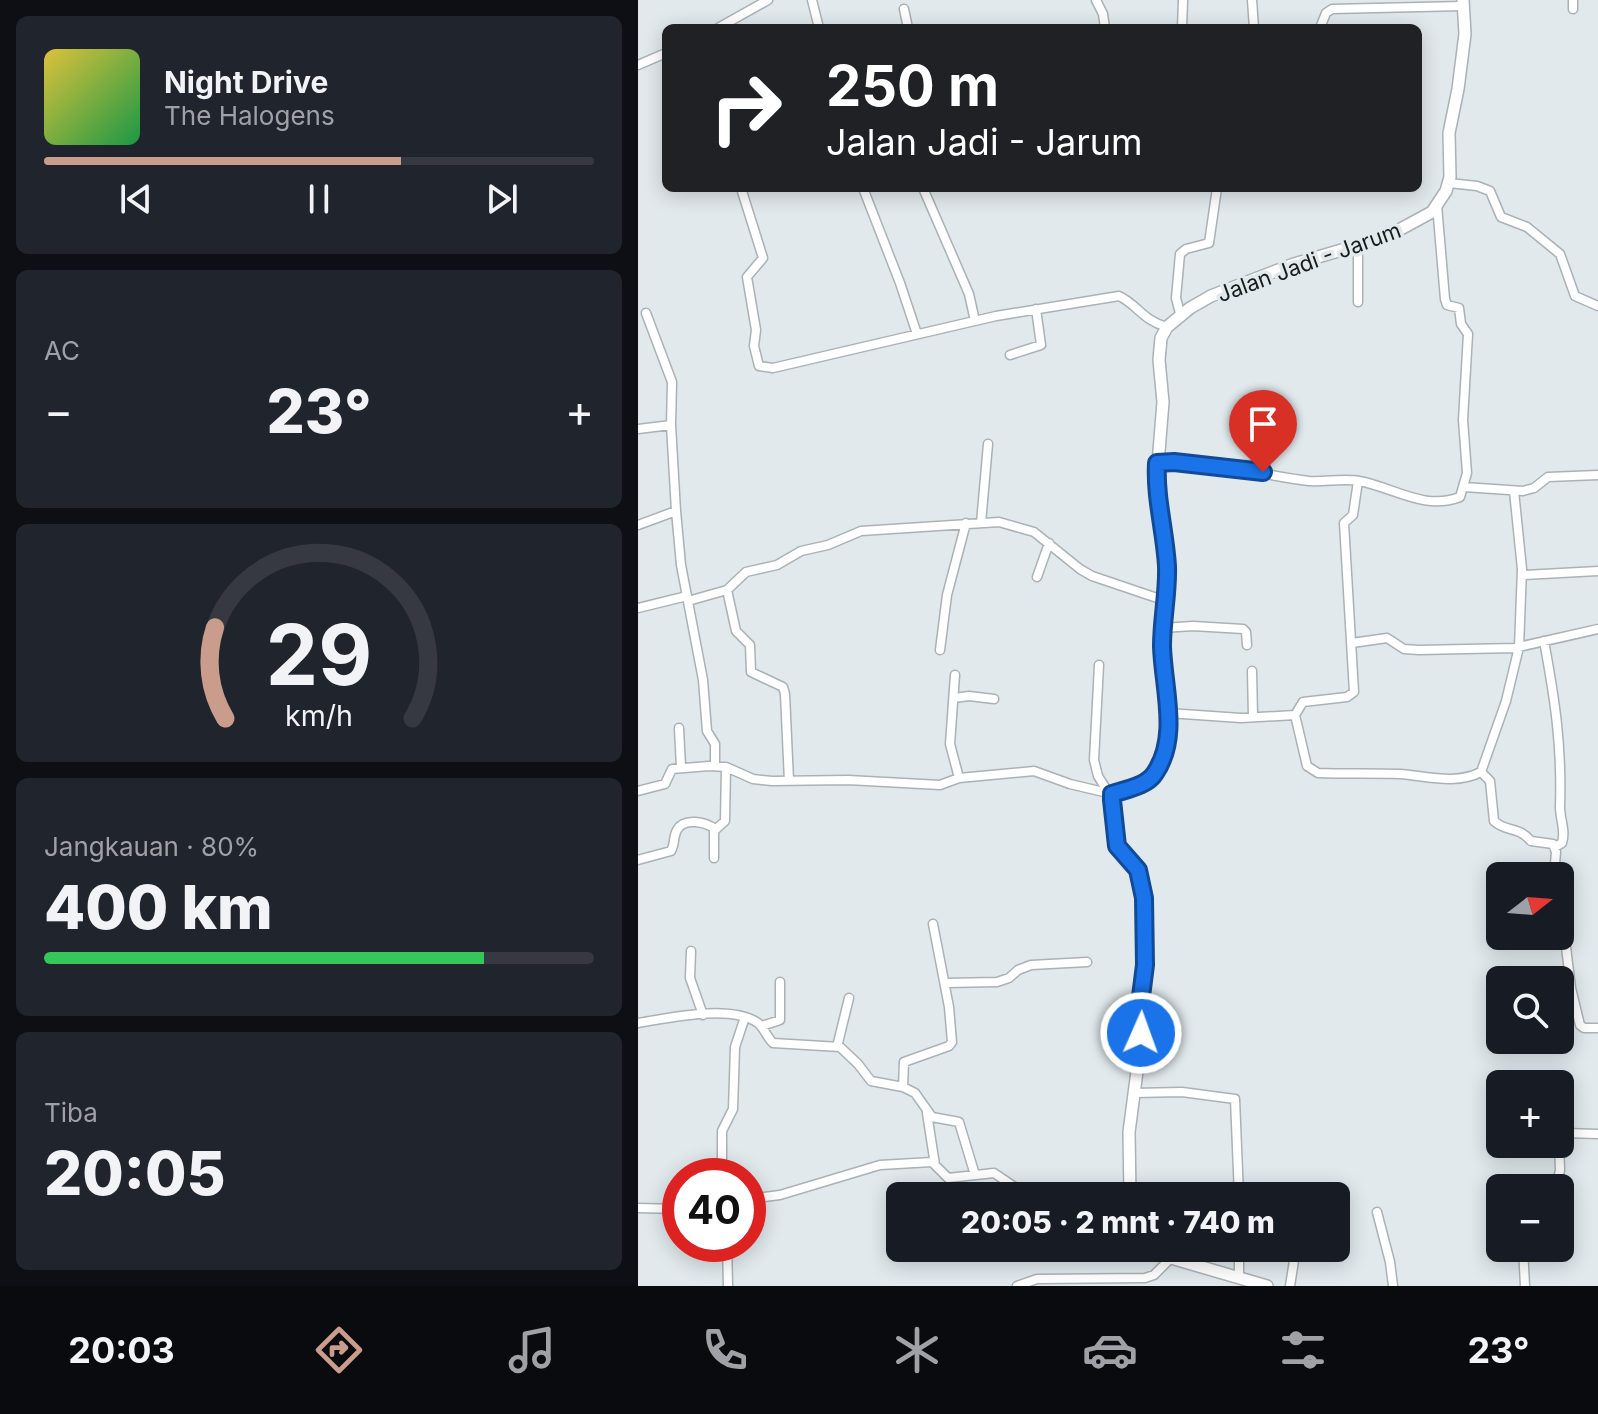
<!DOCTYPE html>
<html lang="id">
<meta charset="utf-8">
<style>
:root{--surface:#171b24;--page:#20242c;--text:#f1f3f6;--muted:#9ea1a6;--line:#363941;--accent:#c99c8b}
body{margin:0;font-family:Inter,sans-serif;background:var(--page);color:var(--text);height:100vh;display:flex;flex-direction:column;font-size:30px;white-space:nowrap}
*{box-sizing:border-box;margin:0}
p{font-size:26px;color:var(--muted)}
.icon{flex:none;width:44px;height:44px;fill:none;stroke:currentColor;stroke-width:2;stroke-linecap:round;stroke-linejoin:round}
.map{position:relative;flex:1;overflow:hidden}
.side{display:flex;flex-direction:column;gap:16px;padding:16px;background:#0d0f14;width:638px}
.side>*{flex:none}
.guide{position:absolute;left:24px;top:24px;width:760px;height:168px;border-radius:12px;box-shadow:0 4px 20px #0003;background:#202124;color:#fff;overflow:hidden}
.needle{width:52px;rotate:73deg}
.fabs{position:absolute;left:848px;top:862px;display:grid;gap:16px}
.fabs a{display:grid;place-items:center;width:88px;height:88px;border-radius:12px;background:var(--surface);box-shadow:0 4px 20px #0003;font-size:40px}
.speed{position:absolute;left:24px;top:1158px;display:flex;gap:16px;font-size:40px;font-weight:700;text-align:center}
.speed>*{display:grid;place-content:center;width:104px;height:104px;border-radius:50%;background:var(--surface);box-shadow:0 4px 20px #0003;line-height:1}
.speed .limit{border:12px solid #d22;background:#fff;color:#111}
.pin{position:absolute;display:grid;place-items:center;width:68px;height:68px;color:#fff;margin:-82px -34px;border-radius:50% 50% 50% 0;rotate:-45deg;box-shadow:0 0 8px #0007}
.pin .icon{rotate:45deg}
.me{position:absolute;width:88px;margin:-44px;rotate:2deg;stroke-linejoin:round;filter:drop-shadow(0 0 6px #0008)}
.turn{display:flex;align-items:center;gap:28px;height:168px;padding:0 32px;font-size:36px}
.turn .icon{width:104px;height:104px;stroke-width:2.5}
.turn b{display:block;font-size:56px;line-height:68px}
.big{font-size:60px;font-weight:800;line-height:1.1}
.side .card{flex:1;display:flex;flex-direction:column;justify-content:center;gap:12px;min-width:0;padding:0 28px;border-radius:12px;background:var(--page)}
.side .dial{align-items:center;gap:0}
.dial svg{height:208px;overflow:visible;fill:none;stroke:var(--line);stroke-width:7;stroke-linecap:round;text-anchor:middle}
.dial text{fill:var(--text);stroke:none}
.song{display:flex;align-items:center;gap:24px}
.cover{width:96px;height:96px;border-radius:12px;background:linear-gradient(135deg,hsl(50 70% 55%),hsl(140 70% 35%))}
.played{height:8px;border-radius:4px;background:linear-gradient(90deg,var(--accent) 65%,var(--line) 65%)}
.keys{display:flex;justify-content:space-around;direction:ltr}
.heat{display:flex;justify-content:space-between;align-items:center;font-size:44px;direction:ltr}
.charge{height:12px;border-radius:6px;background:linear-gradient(90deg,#34c759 80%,var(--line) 0)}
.trip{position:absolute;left:248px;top:1182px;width:464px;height:80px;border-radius:12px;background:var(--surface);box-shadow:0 4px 20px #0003;font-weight:800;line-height:80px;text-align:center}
.tabs{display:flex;height:128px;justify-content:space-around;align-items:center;background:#090b0e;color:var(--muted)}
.tabs .icon{width:56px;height:56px}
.tabs .selected{color:var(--accent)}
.tabs b{font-size:36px;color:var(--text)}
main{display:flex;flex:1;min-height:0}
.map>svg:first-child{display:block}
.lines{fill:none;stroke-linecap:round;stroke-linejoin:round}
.street-casing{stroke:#aab2b5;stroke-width:11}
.secondary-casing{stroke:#aab2b5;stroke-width:14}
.street{stroke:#fff;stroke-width:8}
.secondary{stroke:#fff;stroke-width:11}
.route-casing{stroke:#114b97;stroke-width:20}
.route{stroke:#1a73e8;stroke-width:14}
.labels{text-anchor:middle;stroke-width:7;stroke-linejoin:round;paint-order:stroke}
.street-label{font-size:22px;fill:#191c1d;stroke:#e1e9ed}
</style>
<main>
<section class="side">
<div class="card">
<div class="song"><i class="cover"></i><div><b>Night Drive</b><p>The Halogens</p></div></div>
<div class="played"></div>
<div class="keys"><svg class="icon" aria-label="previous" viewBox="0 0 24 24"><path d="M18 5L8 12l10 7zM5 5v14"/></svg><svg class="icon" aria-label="pause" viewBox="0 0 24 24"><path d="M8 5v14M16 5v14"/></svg><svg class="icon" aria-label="next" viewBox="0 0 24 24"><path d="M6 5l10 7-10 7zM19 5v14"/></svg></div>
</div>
<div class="card"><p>AC</p>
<div class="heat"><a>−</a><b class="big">23°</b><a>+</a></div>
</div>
<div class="card dial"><svg viewBox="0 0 100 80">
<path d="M14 69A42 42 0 1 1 86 69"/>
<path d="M14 69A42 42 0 0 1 10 34" stroke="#c99c8b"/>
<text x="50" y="56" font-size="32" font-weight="700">29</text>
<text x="50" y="72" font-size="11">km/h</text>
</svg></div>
<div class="card"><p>Jangkauan · 80%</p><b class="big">400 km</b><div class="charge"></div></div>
<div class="card"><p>Tiba</p><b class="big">20:05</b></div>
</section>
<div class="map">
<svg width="960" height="1286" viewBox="0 0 960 1286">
<rect width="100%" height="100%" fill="#e1e9ed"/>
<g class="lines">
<defs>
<path id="street" d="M174 0 181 28
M458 0 465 14 467 28
M614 0 616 28
M266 9 270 28
M935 9V0
M80 28 130 0
M544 28 545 0
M682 28 688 13 694 9 825 6
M0 65 28 53
M811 183 839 186 852 191 863 217 889 227 922 254 937 296 960 306
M103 188 125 258 109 277 118 330 116 346 121 366 135 368 358 316 481 296C500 305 504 320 529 327
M225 188 262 283 279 334
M285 188 331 294 337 321
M720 302V246
M8 313 34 382 33 425
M543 317 538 298 542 254 548 249 571 243 579 188
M372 355 403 345 398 309
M0 429 33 425 38 511
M519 463C570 459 621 475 671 481 688 482 705 478 721 481 755 487 786 511 822 497L829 473 825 420 830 334 823 324 821 308 809 305 807 299 799 205
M826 487 885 491 896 488 910 477 960 475
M343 523 350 444
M0 525 38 511 43 565 65 680 69 731 77 744V766
M884 575 960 571
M399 577 411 543
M89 590 98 631 112 645 113 672 145 687 147 694 151 781
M50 601 89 590 108 572 139 565 163 551 190 545 223 531 361 522 396 532 442 569 454 576 528 601
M0 608 49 596
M525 628 555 626 605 629 608 632 609 645
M906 641C917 700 924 746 922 807 922 820 928 830 924 843L917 847
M714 643 749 638 766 649 781 650 876 648 960 629
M302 650 309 595 328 523
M461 665 456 760 460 776 470 792
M614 671 615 717
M317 675 312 744 321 778
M316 698 331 696 356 699
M530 713 603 718 657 715 669 766 680 773C707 774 735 773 762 774 789 776 818 785 843 772L868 701 881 647 884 569 876 491
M657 715 665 702 709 697 716 692 706 523 715 515 720 481
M41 728 43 767
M843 772 852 781 856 821C869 833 879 825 893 841L915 844 918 852 916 876
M0 791 27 784 34 769 71 766 88 767 115 779 134 781 210 780 302 785 321 778 396 771 432 784 474 794
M76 858V831L87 821 88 767
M0 860 33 851C37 844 35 837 39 830 46 817 68 822 77 829
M922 931 927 939 933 988 942 1025 946 1028H960
M53 951 52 978 65 1015
M307 983 359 982 371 978 380 970 393 965 449 962
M0 1023C31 1018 93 1004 120 1023 126 1028 129 1037 135 1043L202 1047 220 1064 233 1081 265 1087 266 1062 311 1046 314 1042 311 1007 295 924
M124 1026 142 1020V982
M199 1047 211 998
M265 1087 277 1093 294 1117 321 1122 337 1175
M496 1093 544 1092 597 1099 601 1196
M289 1113 297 1165
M922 1136 926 1133 960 1134
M84 1176V1131L95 1109 97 1047 107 1017
M918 1188 922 1170 921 1144
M110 1199 142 1195 242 1165 294 1162 310 1178 356 1173 390 1196
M0 1208 42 1209
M739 1212 752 1262 755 1286
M89 1244 90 1286
M885 1248 887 1286
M601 1278V1248
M379 1286 399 1279 507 1278 516 1275 533 1258
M652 1286 658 1248"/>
<path id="secondary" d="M492 1196 491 1132 503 1041 500 1020 507 972 506 898 500 870 479 846 474 813V794L512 780 523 762 529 741 530 702 524 645 529 566 518 488 525 402 521 360 523 338 529 327 552 308 573 296 656 264 748 237 794 212 808 191 812 177 811 133 820 89 827 34 825 0
M527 1248 533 1258 629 1286"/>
</defs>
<use href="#street" class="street-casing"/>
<use href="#secondary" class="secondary-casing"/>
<use href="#street" class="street"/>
<use href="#secondary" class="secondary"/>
</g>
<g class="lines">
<defs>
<path id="route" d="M503 1033 500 1020 507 965 506 898 500 870 479 846 474 800V794C489 789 509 786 517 773 542 736 525 687 524 646 524 619 530 593 529 566 527 531 517 498 519 463L536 462 625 472"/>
</defs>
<use href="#route" class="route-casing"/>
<use href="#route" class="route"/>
</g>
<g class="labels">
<g class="street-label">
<text transform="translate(671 262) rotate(-20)" y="8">Jalan Jadi - Jarum</text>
</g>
</g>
</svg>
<div class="fabs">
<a><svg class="needle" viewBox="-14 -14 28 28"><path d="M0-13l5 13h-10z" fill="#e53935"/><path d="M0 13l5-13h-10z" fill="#9ea1a6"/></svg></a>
<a><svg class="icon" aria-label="search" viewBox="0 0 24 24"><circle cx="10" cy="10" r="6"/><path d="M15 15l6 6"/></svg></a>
<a>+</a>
<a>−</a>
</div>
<div class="speed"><div class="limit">40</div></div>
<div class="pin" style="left:625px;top:472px;background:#d93025"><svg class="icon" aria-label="arrive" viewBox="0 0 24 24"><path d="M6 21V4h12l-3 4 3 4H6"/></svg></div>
<svg class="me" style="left:503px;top:1033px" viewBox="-20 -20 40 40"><circle r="17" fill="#1a73e8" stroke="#fff" stroke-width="3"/><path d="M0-11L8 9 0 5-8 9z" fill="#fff"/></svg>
<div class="trip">20:05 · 2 mnt · 740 m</div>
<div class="guide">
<div class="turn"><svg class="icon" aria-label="right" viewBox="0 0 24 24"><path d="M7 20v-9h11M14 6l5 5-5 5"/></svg><div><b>250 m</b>Jalan Jadi - Jarum</div></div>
</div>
</div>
</main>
<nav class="tabs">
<b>20:03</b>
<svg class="icon selected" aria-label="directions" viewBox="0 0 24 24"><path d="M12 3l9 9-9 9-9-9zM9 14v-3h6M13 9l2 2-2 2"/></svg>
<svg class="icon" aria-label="music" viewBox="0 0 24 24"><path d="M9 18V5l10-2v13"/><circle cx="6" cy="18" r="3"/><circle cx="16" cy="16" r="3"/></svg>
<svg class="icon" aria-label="phone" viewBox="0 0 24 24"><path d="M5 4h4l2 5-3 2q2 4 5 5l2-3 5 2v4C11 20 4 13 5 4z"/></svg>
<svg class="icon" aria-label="climate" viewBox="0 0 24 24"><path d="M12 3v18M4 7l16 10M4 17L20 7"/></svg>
<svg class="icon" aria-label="car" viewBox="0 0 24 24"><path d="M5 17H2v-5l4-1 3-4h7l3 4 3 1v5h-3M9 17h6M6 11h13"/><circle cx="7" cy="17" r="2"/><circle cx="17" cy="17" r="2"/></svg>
<svg class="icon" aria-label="filters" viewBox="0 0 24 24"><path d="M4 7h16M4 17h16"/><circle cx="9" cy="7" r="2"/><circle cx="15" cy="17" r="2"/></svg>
<b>23°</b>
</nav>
